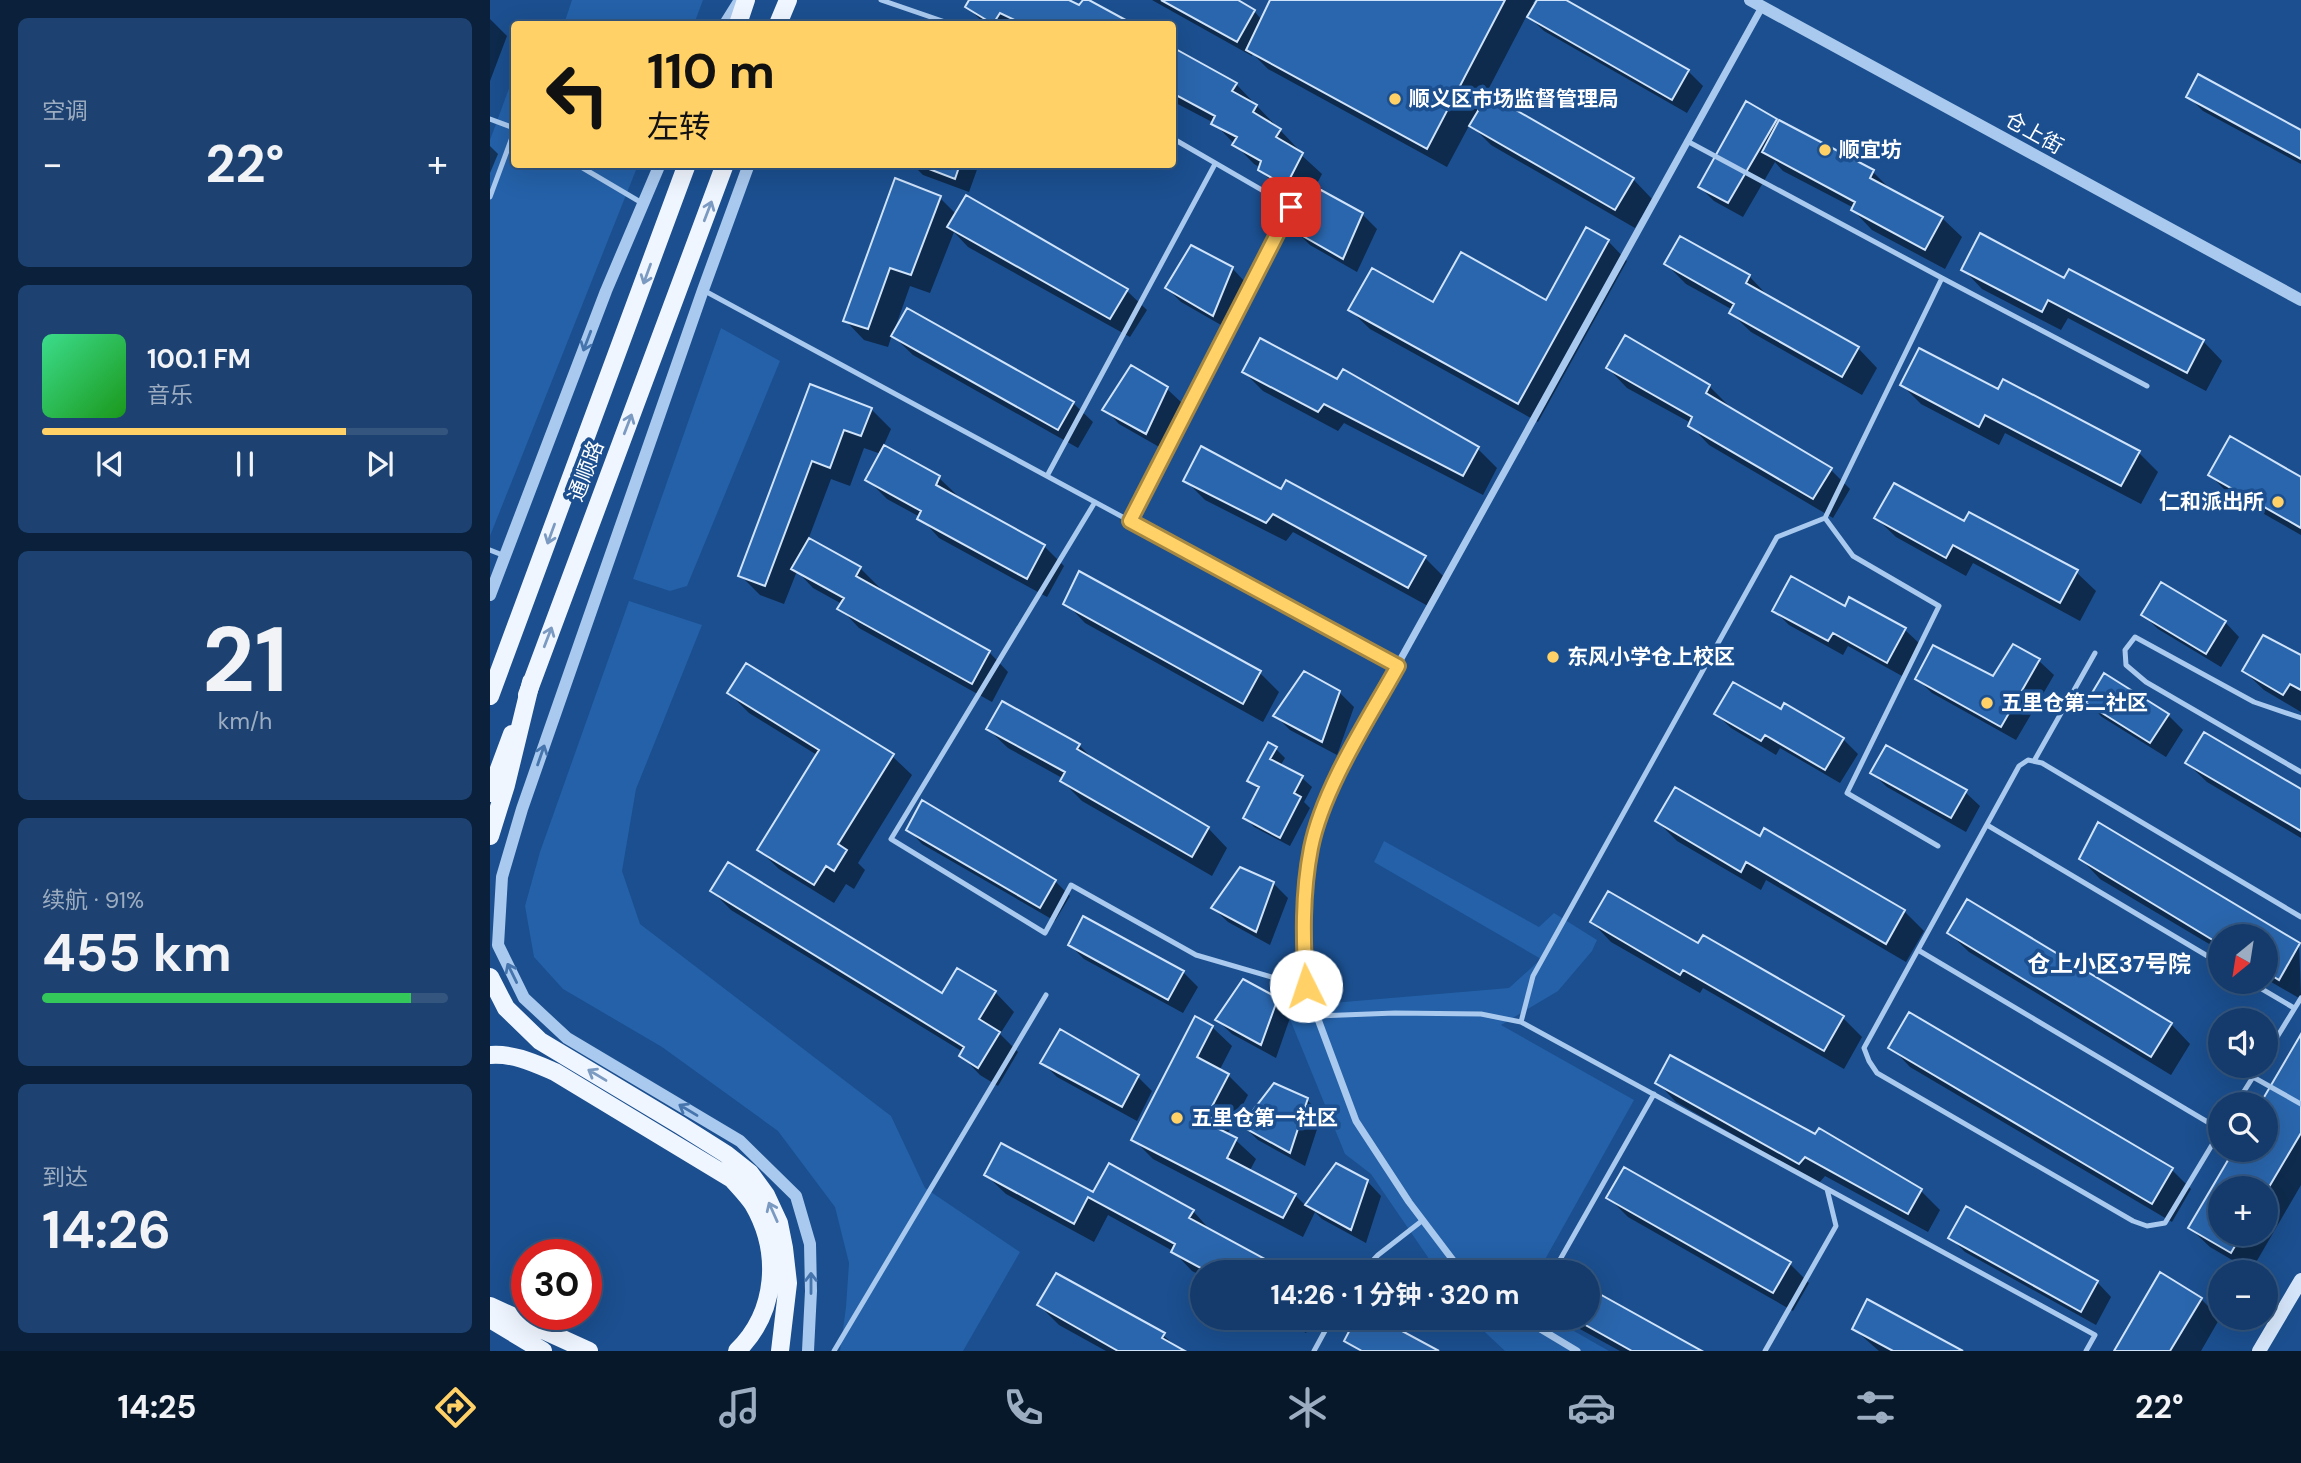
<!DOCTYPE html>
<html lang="zh">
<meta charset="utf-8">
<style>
:root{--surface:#143b6b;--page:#1d4271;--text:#f1f3f6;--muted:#9dadc1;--line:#33557e;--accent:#ffd166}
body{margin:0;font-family:"DM Sans","Noto Sans SC",sans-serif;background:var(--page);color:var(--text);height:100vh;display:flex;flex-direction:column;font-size:26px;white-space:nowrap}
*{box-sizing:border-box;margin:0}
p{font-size:23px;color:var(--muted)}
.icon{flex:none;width:38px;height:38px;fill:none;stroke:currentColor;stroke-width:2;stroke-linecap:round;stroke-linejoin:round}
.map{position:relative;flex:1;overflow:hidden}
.drawer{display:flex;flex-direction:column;gap:18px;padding:18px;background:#0b203b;width:490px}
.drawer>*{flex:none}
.hud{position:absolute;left:21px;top:21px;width:665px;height:147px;border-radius:7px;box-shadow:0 7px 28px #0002,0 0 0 2px var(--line);background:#ffd166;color:#111;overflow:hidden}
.needle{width:46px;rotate:210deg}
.buttons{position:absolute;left:1718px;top:924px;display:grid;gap:14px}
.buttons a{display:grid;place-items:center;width:70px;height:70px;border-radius:50%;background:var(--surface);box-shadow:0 7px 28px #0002,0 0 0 2px var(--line);font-size:35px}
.speed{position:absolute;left:21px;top:1239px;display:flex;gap:14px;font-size:35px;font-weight:700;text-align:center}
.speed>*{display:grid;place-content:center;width:91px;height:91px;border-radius:50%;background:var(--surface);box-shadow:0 7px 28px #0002,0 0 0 2px var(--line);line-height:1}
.speed .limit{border:10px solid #d22;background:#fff;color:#111}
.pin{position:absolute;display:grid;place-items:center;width:60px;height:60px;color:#fff;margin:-30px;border-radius:14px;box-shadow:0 4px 10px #0006}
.me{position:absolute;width:77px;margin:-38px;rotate:356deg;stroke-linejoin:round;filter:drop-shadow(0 0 5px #0008)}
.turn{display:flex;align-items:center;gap:24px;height:147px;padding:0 21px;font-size:32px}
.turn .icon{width:91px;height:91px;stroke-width:2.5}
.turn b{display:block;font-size:49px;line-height:60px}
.big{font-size:52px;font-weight:700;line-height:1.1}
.drawer .widget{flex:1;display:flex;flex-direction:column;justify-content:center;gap:10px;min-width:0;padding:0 24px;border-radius:10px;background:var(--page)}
.drawer .dial{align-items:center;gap:0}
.dial b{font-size:91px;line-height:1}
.song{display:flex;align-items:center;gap:21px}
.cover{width:84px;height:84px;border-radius:10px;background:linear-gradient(135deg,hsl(150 70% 55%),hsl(120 70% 35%))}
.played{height:7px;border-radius:4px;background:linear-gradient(90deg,var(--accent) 75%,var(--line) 75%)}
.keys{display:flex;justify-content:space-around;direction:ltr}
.heat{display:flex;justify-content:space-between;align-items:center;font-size:38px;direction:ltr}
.charge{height:10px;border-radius:5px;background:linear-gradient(90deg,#34c759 91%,var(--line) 0)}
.trip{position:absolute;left:700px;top:1260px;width:410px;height:70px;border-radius:35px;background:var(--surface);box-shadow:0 7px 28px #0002,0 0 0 2px var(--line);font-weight:700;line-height:70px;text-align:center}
.dock{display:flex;height:112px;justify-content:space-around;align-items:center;background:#08182b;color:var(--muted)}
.dock .icon{width:49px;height:49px}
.dock .active{color:var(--accent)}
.dock b{font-size:32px;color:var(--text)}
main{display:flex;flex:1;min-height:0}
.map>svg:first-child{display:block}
.green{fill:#2461a8}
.shadow{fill:#0007;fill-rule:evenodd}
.building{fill:#2a66ad;stroke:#cfe3fa;stroke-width:2}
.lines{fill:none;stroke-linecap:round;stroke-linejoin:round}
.service{stroke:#a9c9ee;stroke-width:5}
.minor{stroke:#a9c9ee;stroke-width:7}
.tertiary{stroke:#a9c9ee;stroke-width:12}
.secondary{stroke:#d6e6fa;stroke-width:14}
.primary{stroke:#f0f6ff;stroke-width:18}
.primary-bridge{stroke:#f0f6ff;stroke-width:18}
.oneway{stroke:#7b9ac1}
.oneway2{stroke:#4674ac}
.route-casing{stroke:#a68842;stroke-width:18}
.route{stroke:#ffd166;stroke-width:12}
.poi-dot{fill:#ffd166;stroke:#1b4f8f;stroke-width:2.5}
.labels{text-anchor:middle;stroke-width:7;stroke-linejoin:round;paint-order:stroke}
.poi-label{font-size:21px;font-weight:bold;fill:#fff;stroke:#1b4f8f;text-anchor:start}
.street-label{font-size:21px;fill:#fff;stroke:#1b4f8f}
.neighbourhood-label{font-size:23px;font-weight:bold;fill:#fff;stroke:#1b4f8f}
</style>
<main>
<section class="drawer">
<div class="widget"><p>空调</p>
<div class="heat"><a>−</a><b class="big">22°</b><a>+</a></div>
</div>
<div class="widget">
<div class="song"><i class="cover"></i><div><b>100.1 FM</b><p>音乐</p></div></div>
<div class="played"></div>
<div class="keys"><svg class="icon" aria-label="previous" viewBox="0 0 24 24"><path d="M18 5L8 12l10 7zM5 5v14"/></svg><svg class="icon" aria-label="pause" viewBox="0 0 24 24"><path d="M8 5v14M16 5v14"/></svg><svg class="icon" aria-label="next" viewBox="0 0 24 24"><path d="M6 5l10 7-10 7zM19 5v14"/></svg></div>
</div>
<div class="widget dial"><b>21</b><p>km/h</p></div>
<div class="widget"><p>续航 · 91%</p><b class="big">455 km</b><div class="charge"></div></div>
<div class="widget"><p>到达</p><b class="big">14:26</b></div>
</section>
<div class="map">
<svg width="1811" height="1351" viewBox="0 0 1811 1351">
<rect width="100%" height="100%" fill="#1b4f8f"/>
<path class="green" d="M82 0H213L204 24H74Z
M24 75V164L148 165 0 536V140Z
M231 328 290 361 197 586 180 591 143 579Z
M139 601 212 625 146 789 132 871 150 924 401 1116 435 1188 530 1252 473 1351H350L356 1307 359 1263 345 1207 288 1131 172 1047 73 989 44 957 35 906 50 852Z
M894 841 1049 927 1064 913 1107 940 1102 951 1068 991 1011 1025 1144 1100 1048 1272H948L881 1174 855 1154 795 1007 1019 988 1051 959 884 862Z
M980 1318H1061L1119 1351H1015Z"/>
<path class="shadow" d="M481 0H575L590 7 596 0 639 24H495L477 7Z
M662 0H744L764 11 772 20 782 0H1045L1043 3 1046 4 1049 0H1073L1198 71 1213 86 1197 113 1054 31 1037 15 987 111 1143 179 1162 199 1145 228 1001 145 980 124 957 167 778 69 763 54 762 56Z
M0 19 17 36 0 81Z
M682 49 746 84 809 150 808 152 832 174 816 205 789 189 770 170 771 168 764 164 724 123 682 101Z
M1699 97 1811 132V164L1713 111Z
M1286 120 1383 172 1403 192 1452 218 1472 237 1455 269 1382 230 1363 210 1364 208 1293 171 1285 162 1253 217 1224 201 1210 187Z
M0 146 8 154 0 173Z
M422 164H489L479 192 433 175Z
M476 197 637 291 657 310 640 337 478 247 464 232 440 293 420 286 404 331 583 403 603 422 588 448 423 355 402 335 398 347 374 340 355 320 450 198 466 214Z
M872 214 887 229 867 272 820 245 806 231Z
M1118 241 1137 261 1048 422 880 329 860 310 944 304 1056 302Z
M1176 264 1259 276 1278 296 1368 348 1387 368 1372 395 1261 332 1241 313 1243 310 1196 284Z
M742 268 756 283 738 329 691 302 677 288Z
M1473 269 1575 280 1713 341 1732 361 1716 391 1578 318 1571 330 1492 289Z
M1118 368 1219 386 1239 406 1238 408 1341 470 1360 489 1343 518 1219 445 1200 425 1201 423 1137 388Z
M754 372 847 381 987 448 1007 468 993 495 854 423 848 431 773 391Z
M1412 385 1508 392 1649 453 1668 472 1651 504 1515 433 1509 445 1431 404Z
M321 386 381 409 401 429 393 447 449 478 469 497 468 499 554 546 574 566 557 597 449 538 430 517 397 499 377 479 391 454 374 448 360 486 341 479 318 540 370 568 390 588 388 591 499 652 518 672 502 702 369 628 350 608 352 604 323 588 307 571 294 604 270 595 250 575Z
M677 389 692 403 671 448 629 424 615 409Z
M1720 475 1811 479V535L1739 494Z
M695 480 792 491 935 558 954 577 938 606 803 532 796 541 715 500Z
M1386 518 1475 523 1586 572 1606 591 1590 621 1483 563 1476 576 1406 537Z
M1360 599 1415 630 1430 644 1412 676 1358 646 1353 655 1299 625 1284 610 1355 608Z
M576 603 770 673 789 692 773 722 595 623Z
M1653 615 1735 622 1749 637 1731 667 1668 629Z
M1523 646 1549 661 1564 675 1526 740 1442 693 1427 679H1504Z
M1811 659V712L1774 690 1754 671Z
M849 692 864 707 847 755 800 730 785 715Z
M239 693 402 756 422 775 368 863 375 870 364 889 356 884 344 903 289 869 269 850 327 755 259 713Z
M1598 703 1678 715 1693 730 1676 757 1612 717Z
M1291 712 1353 739 1368 754 1350 783 1290 748 1286 755 1241 728 1226 714Z
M498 729 589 745 607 763 718 828 737 848 722 876 592 801 572 781 574 779 518 748Z
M786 749 795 758 790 766 812 778 822 787 814 802 820 808 800 846 764 827 755 817 769 790 759 780Z
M1697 763 1811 791V838L1717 782Z
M1382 773 1475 792 1490 806 1476 832 1397 787Z
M1167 821 1270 838 1275 830 1414 911 1434 931 1416 962 1276 880 1271 890 1187 841Z
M1609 824 1809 944 1811 995 1809 998 1776 979V936H1731V951L1610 879 1591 859Z
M418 829 565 881 580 896 565 921 432 844Z
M783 883 798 898 780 945 738 922 723 908Z
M222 891 453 995 505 992 524 1012 510 1034 528 1052 508 1086 490 1075 471 1055 473 1052 241 910Z
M594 918 693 972 708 987 693 1013 594 959 580 945Z
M1102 922 1208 946 1353 1018 1372 1037 1354 1069 1213 988 1210 993 1121 942Z
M1459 933 1681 1024 1700 1044 1681 1075 1479 952Z
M787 1000 801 1015 786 1058 742 1034 727 1020Z
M722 1027 742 1046 729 1071 738 1075 758 1095 738 1133 766 1159 759 1172 805 1195 816 1206 847 1165 877 1181 891 1196 876 1243 832 1219 825 1212 813 1237 663 1159 643 1139Z
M1811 1037V1185L1761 1271 1720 1247 1700 1228 1746 1150H1776V1104H1772ZM1731 1188H1776V1234H1731Z
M1401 1047 1682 1170 1701 1189 1682 1222 1420 1067Z
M552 1062 648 1077 662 1091 647 1121 567 1077Z
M1167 1082 1431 1191 1450 1210 1438 1232 1335 1176 1329 1183 1186 1102Z
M817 1100 832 1114 815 1166 768 1140 753 1126Z
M496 1175 703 1211 722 1232 795 1272H712V1276L702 1271 683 1251 618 1215 604 1242 516 1194Z
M1119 1198 1300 1264 1319 1283 1303 1311 1138 1217Z
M1461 1238 1607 1282 1621 1297 1606 1325 1475 1252Z
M1711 1299 1730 1318 1711 1351H1626Z
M549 1305 673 1335 691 1351H616L569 1325Z
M788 1318H825L816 1333Z
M1078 1318H1097L1208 1351H1130L1088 1328Z
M1364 1329 1470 1351H1389Z"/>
<path class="building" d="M479 0H579L589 5 593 0H599L643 24H555L549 21 547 24H533L510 13 503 24 475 7Z
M671 0H748L765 10 747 42Z
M780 0H1015L937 149 756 50Z
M1047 0H1076L1199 70 1182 100 1037 17Z
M682 47 747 83 742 91 767 105 763 112 791 129 786 137 813 153 796 186 768 170 771 161 742 145 747 137 721 124 725 116 682 93Z
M1708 74 1811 130V159L1696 97Z
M998 94 1144 178 1125 210 979 126Z
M1256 101 1287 119 1238 203 1208 187Z
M1289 120 1384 170 1380 178 1453 217 1435 250 1361 210 1365 202 1272 152Z
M426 164H470L465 179Z
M405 178 451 196 421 275 400 268 378 329 353 321Z
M831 190 873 213 853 259 804 231Z
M476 195 638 289 620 319 457 227Z
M1096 227 1119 240 1028 404 858 310 882 268 943 302 971 252 1056 300Z
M1490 233 1574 278 1579 269 1714 340 1697 373 1558 300 1552 312 1471 270Z
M1190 236 1260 275 1256 283 1369 347 1352 377 1239 313 1244 304 1174 264Z
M701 245 743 267 723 316 675 288Z
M417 308 584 402 568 430 401 336Z
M1135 335 1220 385 1216 393 1342 468 1323 499 1198 426 1202 417 1116 368Z
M770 338 847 379 853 369 989 447 973 476 834 404 828 412 752 372Z
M1429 348 1508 389 1513 379 1650 451 1631 486 1495 415 1489 427 1410 385Z
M641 365 678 387 656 434 612 410Z
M320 384 382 408 371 436 354 430 340 468 322 461 275 586 248 576Z
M1740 436 1811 477V528L1718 475Z
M394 445 450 476 446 485 555 545 537 579 427 519 431 511 375 480Z
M711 446 791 489 796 480 936 556 918 588 783 514 776 523 693 481Z
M1404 483 1474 521 1479 512 1588 570 1570 603 1463 545 1456 558 1384 518Z
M319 538 371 567 366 576 500 651 482 684 347 609 354 598 301 569Z
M589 571 771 671 753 704 573 604Z
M1301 576 1355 606 1359 597 1416 628 1397 663 1343 633 1338 641 1282 611Z
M1671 582 1736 621 1716 654 1651 615Z
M1773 635 1811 655V690L1800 684 1793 695 1752 671Z
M1523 644 1550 659 1511 727 1425 679 1443 645 1503 676Z
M256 663 404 754 348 844 357 850 344 871 336 866 324 885 267 850 329 750 237 693Z
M814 671 850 691 832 742 783 716Z
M1614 673 1679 714 1660 743 1596 703Z
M1243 682 1291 709 1294 703 1354 738 1335 770 1275 735 1271 741 1224 714Z
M512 701 590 744 587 749 719 827 702 857 570 781 575 772 496 729Z
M1714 732 1811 789V831L1695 763Z
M778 742 787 747 780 759 813 776 804 793 811 797 790 838 753 818 769 787 757 781Z
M1396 745 1477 790 1461 818 1380 773Z
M1185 787 1270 836 1274 828 1415 910 1396 944 1256 862 1251 872 1165 821Z
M432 800 566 880 550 908 416 830Z
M1608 822 1810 943 1789 980 1776 972V936H1731V945L1589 859Z
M238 862 452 993 467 968 506 991 489 1019 510 1032 488 1068 469 1056 474 1047 220 891Z
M750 867 784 882 766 932 721 908Z
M1118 891 1208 943 1213 935 1354 1016 1334 1051 1193 970 1190 975 1100 922Z
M1477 899 1682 1023 1661 1057 1457 933Z
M593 916 694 971 678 1000 578 945Z
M753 979 788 998 771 1045 725 1020Z
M1419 1012 1683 1168 1662 1204 1398 1048Z
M705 1016 723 1026 707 1057 739 1074 717 1116 728 1121 725 1127 747 1138 737 1158 806 1194 793 1218 641 1140Z
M570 1029 649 1075 632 1107 550 1063Z
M1811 1034V1133L1776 1192V1188H1731V1234H1752L1741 1253 1698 1228 1744 1150H1776V1104H1770Z
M1180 1055 1325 1134 1329 1128 1432 1189 1418 1214 1315 1157 1309 1164 1165 1083Z
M784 1083 818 1098 800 1153 751 1126Z
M511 1143 603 1192 619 1163 704 1210 699 1218 799 1272H718L681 1252 685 1244 598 1197 584 1224 494 1175Z
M846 1163 878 1180 861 1230 815 1205Z
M1134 1167 1301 1262 1283 1293 1116 1198Z
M1476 1206 1608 1281 1591 1312 1458 1238Z
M1670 1272 1712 1298 1680 1351H1624Z
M566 1273 675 1333 672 1338 695 1351H628L547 1305Z
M1097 1287 1212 1351H1142L1083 1318H1097Z
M1377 1299 1473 1351H1403L1362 1329Z
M866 1318H888L949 1351H872L854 1341Z"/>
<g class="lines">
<path class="service" d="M391 0 461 24
M0 119 24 128
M86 164 152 203
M0 197 24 132
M1452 278 1657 386
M213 290 908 666
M557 476 725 164
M605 502 401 839 555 933 581 885 706 955 816 987
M1335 518 1363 556 1449 606 1357 793 1448 846
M640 521 801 207 682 138
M0 550 15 556
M1811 718 1764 702 1645 637 1635 650 1636 665 1656 682 1811 772
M1544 761 1605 653
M1497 825 1731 964
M1428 950 1731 1130
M1760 982 1804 1008
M827 1016 905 1013 991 1014 1031 1022 1605 1335 1596 1351
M1031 1022 1043 976 1287 537 1335 518 1452 278 1197 141
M1776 1055 1811 998
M1763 1077 1811 1104
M1746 1104 1770 1066
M1731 1130 1675 1223 1657 1226 1643 1221 1387 1073 1379 1061 1374 1048 1529 766 1538 760 1552 763 1811 917
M872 1272 888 1255 933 1220
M1063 1272 1164 1094
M344 1351 556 995
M824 1351 842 1318
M1275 1351 1346 1226 1337 1189"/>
<path class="minor" d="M972 1272 919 1202 866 1121 816 987 812 928 821 847 837 800 862 747 1272 7
M1032 1318 1087 1351"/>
<path class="tertiary" d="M1260 0 1811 300
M235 24 250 0
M259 164 213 290 32 809 12 877 8 945 34 998 77 1038 250 1141 306 1196 320 1244 321 1291 318 1351
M0 595 116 291 170 164"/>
<path class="secondary" d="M1769 1351 1811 1280"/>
<path class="primary" d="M248 24 256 0
M288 24 298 0
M37 695 235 164
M0 696 197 164
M0 793 22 734
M0 977 16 1008 50 1041 190 1125 236 1154 260 1173 276 1195 289 1223 294 1248 298 1283 290 1351
M0 1055C23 1053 44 1063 65 1072L242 1179C249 1187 257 1195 263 1204 291 1252 287 1312 247 1351
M0 1306 99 1351
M0 1319 53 1351"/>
<path class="primary-bridge" d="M0 836 16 785 41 682"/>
</g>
<defs><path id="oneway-shaft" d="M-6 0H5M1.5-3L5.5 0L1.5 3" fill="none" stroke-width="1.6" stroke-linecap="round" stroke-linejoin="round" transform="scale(1.75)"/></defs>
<g class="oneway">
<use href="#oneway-shaft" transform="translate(218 211) rotate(-69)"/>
<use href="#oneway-shaft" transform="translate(157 274) rotate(110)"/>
<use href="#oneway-shaft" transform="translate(138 424) rotate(-69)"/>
<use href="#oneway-shaft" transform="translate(61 534) rotate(110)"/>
<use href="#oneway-shaft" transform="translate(58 637) rotate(-69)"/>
<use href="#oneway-shaft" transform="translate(107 1075) rotate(-149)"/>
<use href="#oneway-shaft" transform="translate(283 1212) rotate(-114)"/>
</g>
<g class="oneway2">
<use href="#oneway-shaft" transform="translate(97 341) rotate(111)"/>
<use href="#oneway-shaft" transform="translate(51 755) rotate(-71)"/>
<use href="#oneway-shaft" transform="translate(22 973) rotate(-116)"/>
<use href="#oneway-shaft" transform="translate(198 1110) rotate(-149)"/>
<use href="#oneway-shaft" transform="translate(321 1283) rotate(-90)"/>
</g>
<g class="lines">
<defs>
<path id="route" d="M801 207 640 521 908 666C878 720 833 788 821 848 812 894 813 940 816 986"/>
</defs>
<use href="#route" class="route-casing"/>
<use href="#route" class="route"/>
</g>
<g class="poi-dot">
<circle cx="905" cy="99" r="7"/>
<circle cx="1335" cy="150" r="7"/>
<circle cx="1788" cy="502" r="7"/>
<circle cx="1063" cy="657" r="7"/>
<circle cx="1497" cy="703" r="7"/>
<circle cx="687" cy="1118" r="7"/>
</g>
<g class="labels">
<g class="poi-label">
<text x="919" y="106">顺义区市场监督管理局</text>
<text x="1349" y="157">顺宜坊</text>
<text x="1774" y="509" text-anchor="end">仁和派出所</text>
<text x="1077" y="664">东风小学仓上校区</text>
<text x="1511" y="710">五里仓第二社区</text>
<text x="701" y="1125">五里仓第一社区</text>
</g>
<g class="street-label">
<text transform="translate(1544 133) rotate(29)" y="7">仓上街</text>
<text transform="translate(96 471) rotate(-69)" y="7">通顺路</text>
</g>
<g class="neighbourhood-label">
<text x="1619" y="972">仓上小区37号院</text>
</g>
</g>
</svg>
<div class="buttons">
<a><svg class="needle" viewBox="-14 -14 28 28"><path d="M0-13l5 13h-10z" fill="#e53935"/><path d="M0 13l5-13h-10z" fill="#9dadc1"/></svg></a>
<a><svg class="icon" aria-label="sound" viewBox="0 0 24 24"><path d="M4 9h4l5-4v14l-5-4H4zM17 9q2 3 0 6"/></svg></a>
<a><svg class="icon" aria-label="search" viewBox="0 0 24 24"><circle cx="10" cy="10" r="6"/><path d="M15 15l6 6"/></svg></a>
<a>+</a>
<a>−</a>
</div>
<div class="speed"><div class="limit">30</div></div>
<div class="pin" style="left:801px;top:207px;background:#d93025"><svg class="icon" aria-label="arrive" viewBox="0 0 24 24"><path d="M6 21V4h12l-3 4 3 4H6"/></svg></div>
<svg class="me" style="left:816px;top:986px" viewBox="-20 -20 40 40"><circle r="19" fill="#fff"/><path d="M0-13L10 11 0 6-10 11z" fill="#ffd166"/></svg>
<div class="trip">14:26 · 1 分钟 · 320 m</div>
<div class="hud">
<div class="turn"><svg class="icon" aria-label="left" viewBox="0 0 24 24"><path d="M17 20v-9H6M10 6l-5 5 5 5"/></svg><div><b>110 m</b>左转</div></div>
</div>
</div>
</main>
<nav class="dock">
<b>14:25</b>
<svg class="icon active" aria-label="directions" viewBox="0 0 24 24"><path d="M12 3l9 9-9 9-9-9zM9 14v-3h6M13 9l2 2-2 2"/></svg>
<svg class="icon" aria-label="music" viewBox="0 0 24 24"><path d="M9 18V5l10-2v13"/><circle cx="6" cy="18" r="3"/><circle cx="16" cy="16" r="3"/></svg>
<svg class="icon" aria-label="phone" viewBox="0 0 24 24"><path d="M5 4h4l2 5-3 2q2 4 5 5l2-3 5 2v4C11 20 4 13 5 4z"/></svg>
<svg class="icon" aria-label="climate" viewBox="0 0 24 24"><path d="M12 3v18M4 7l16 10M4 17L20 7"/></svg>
<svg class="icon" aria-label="car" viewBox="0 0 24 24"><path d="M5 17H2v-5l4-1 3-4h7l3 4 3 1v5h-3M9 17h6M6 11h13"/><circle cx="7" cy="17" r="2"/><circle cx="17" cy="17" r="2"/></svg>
<svg class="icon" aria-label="filters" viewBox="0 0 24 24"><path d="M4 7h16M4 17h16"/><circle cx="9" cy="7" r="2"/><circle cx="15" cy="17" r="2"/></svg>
<b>22°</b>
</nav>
